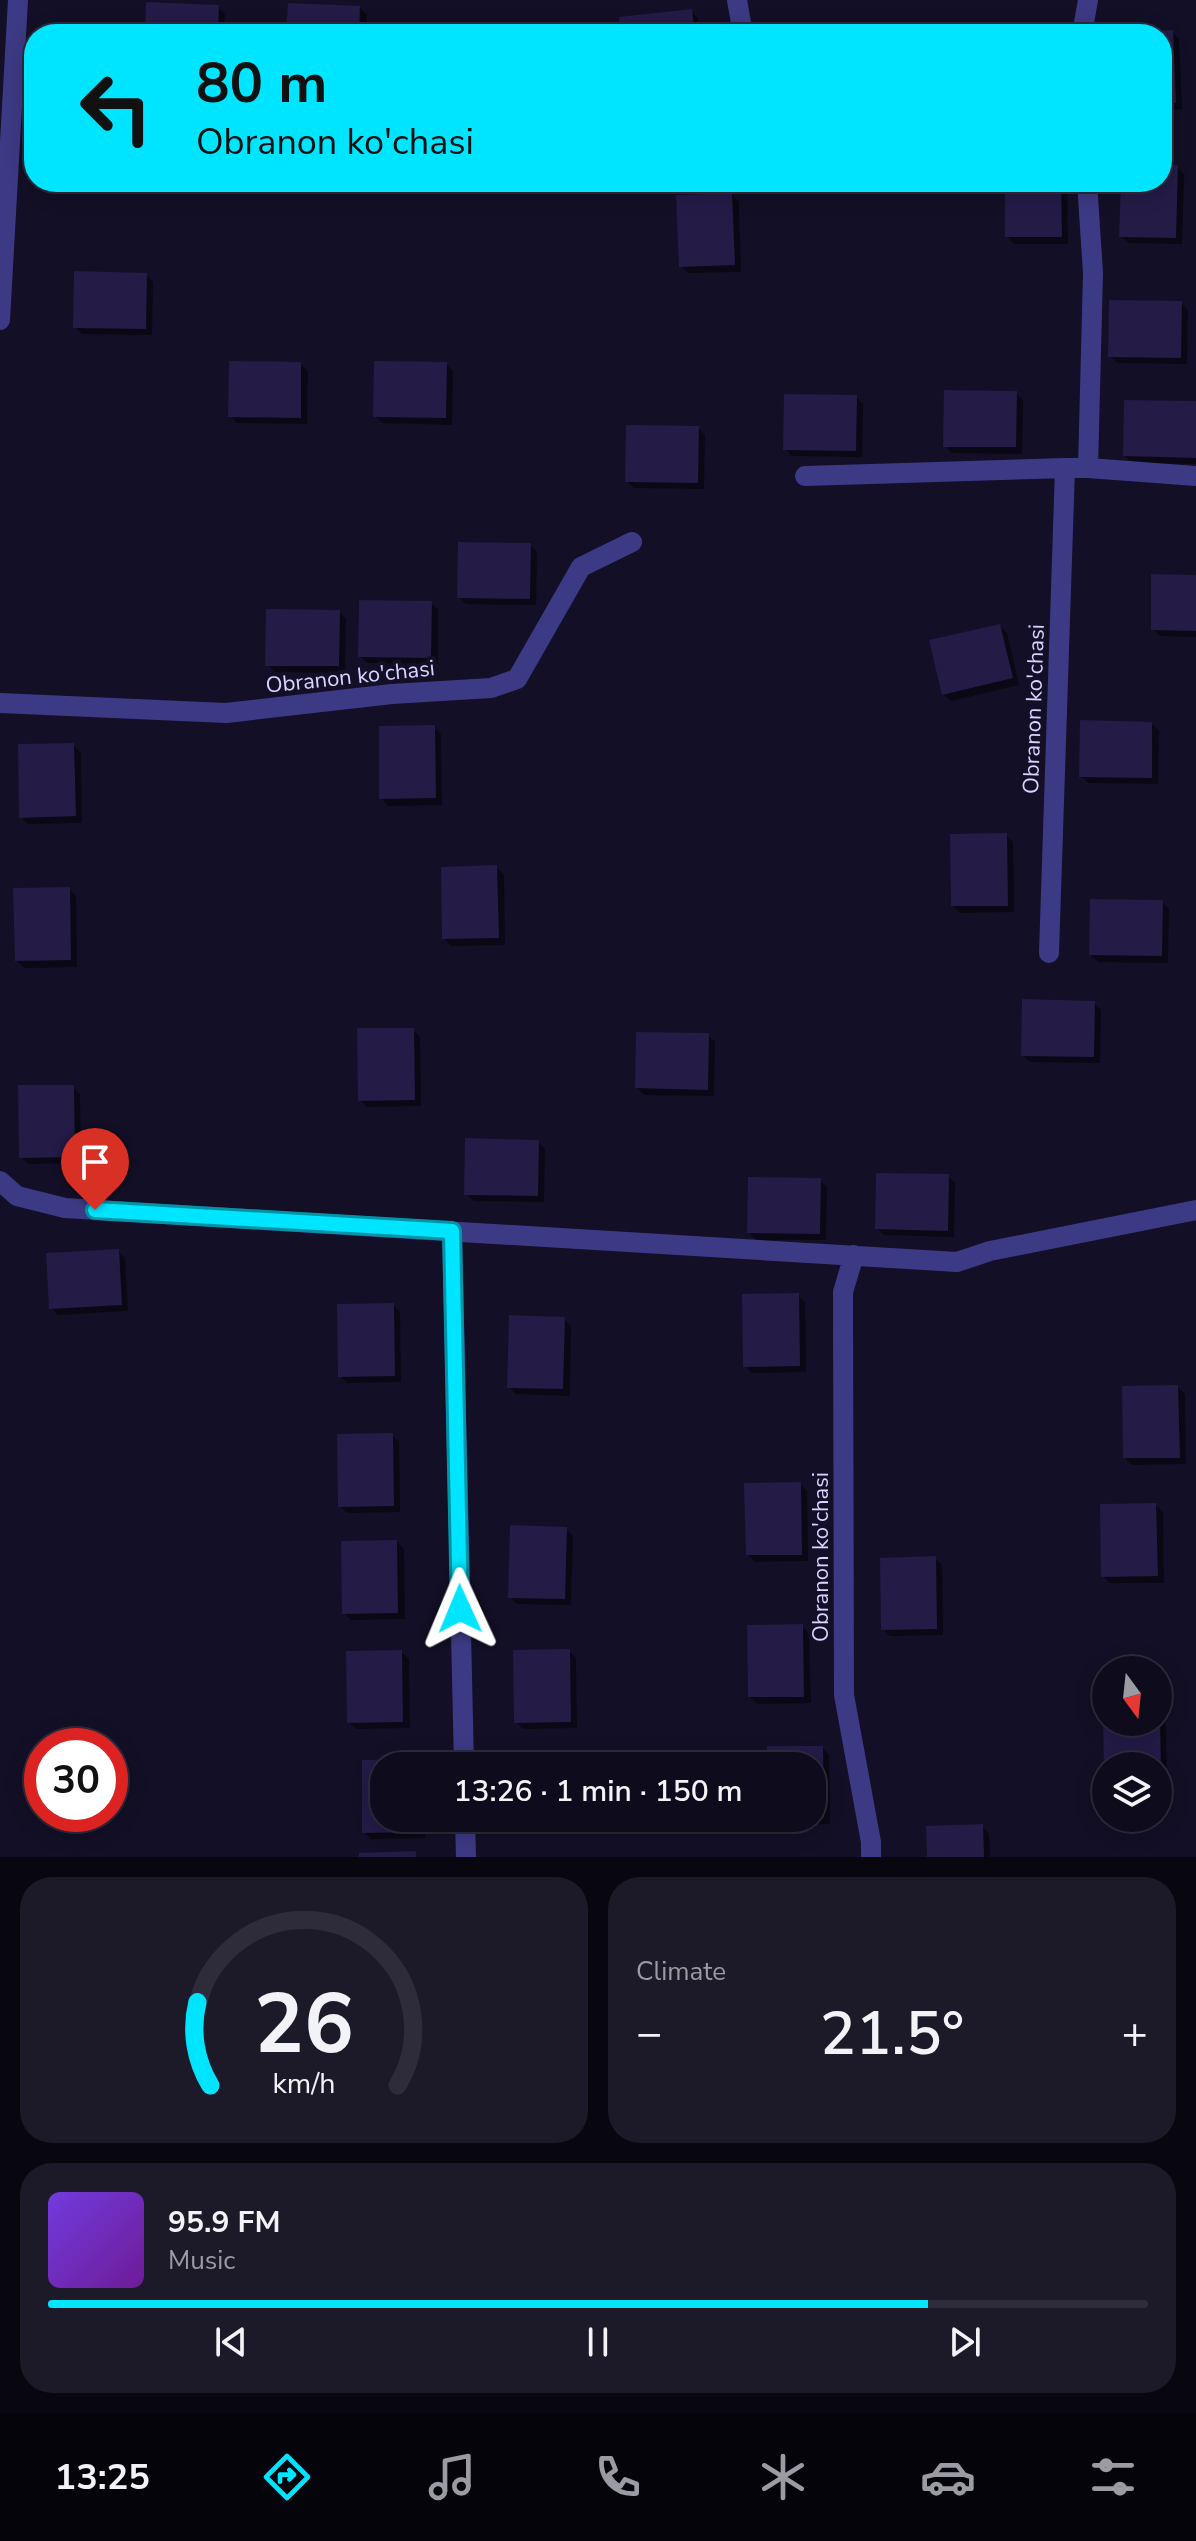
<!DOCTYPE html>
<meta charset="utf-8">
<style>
:root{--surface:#0e0b1c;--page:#1c1929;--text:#f1f3f6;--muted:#9b9ba3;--line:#2e2b3b;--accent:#00e5ff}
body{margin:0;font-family:"Nunito Sans",sans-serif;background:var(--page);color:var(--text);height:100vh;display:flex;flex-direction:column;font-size:30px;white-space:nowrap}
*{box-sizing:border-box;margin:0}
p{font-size:26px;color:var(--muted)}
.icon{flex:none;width:44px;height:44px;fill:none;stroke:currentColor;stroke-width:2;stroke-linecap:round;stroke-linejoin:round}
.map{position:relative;height:1857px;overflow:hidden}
.details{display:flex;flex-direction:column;gap:20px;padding:20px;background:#08060f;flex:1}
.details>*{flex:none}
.banner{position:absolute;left:24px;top:24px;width:1148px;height:168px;border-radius:32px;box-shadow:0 4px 20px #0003,0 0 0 2px var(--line);background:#00e5ff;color:#111;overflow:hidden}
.needle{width:52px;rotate:165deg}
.buttons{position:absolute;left:1092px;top:1656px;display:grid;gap:16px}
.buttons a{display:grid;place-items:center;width:80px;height:80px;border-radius:50%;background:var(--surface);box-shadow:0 4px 20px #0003,0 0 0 2px var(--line);font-size:40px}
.speed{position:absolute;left:24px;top:1728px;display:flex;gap:16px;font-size:40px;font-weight:700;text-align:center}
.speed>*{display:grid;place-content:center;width:104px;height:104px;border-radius:50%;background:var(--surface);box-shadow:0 4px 20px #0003,0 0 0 2px var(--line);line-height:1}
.speed .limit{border:12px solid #d22;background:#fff;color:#111}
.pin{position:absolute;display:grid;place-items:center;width:68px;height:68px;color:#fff;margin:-82px -34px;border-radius:50% 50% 50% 0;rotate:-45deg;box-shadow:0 0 8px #0007}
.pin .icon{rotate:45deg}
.me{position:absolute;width:88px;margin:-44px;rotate:359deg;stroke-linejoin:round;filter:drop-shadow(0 0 6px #0008)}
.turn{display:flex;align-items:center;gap:28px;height:168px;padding:0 40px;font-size:36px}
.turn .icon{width:104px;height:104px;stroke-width:2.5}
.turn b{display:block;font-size:56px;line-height:68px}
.big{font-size:60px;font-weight:600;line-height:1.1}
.details .card{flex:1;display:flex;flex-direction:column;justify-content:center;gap:12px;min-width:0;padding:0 28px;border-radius:32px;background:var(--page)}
.details .dial{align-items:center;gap:0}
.dial svg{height:208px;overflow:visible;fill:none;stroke:var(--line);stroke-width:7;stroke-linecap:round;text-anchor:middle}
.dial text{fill:var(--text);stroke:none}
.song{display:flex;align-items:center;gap:24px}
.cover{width:96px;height:96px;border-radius:12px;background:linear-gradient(135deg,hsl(260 70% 55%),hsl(280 70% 35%))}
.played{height:8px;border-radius:4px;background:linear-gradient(90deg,var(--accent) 80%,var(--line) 80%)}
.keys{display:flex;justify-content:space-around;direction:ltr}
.heat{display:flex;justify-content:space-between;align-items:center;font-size:44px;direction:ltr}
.details .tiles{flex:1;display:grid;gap:20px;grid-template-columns:1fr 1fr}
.card:last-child{grid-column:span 2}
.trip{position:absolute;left:370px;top:1752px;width:456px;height:80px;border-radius:32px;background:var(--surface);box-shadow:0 4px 20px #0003,0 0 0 2px var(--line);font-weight:600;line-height:80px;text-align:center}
.menu{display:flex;height:128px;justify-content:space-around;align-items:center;background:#06040b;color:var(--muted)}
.menu .icon{width:56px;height:56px}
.menu .selected{color:var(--accent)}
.menu b{font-size:36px;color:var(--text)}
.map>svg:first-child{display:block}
.shadow{fill:#0007}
.building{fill:#241b47}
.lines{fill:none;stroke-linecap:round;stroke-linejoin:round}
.minor{stroke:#3d3a85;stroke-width:20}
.route-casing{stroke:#0095a6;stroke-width:20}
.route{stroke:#00e5ff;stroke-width:14}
.labels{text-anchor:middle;stroke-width:8;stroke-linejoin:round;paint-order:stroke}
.street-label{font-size:22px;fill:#d9d4ff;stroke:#130f26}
</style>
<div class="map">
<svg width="1196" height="1857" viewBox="0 0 1196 1857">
<rect width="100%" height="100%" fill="#130f26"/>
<path class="shadow" d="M218 7 225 14 224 34H147Z
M360 8 367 15 366 34H288Z
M691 11 698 18 700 34H623Z
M1172 32 1179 39 1182 109 1162 110V34H1125Z
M1162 167H1177L1184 174 1182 244 1128 243 1121 236 1123 182H1162Z
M1007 182H1067L1068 244H1014L1007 236Z
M732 195 739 202 741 272 688 273 681 266Z
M146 275 153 282 152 335 82 334 75 327Z
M1181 303 1188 310 1187 364 1117 363 1110 356Z
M301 364 308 371 307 424 237 423 230 416Z
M446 364 453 371 452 425 382 423 375 416Z
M1016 393 1023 400 1022 454 952 453 945 446Z
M856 397 863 404 862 457 792 456 785 449Z
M1196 403V464L1132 463 1125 456Z
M698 428 705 435 704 489 634 488 627 481Z
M530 545 537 552 536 605 466 604 459 597Z
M1196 577V637L1160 636 1153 629Z
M431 603 438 610V664L367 663 360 656Z
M339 612 346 619 345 673 275 672 268 665Z
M1000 626 1007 633 1019 685 951 701 943 694Z
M1152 724 1159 731 1158 784 1088 783 1081 776Z
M434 727 441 734 442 805 388 806 381 798Z
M74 746 81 753 82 823 28 824 21 817Z
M1006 835 1013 842 1014 912 960 913 953 906Z
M497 867 504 875 505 945 451 946 444 938Z
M69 889 76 896 77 967 24 968 16 960Z
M1162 902 1169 909 1168 963 1098 962 1091 955Z
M1094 1003 1101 1010 1100 1063 1030 1062 1023 1055Z
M413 1030 420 1037 421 1106 367 1107 360 1100Z
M708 1035 715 1042 714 1096 644 1095 637 1088Z
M73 1087 80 1094 81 1163 28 1164 21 1157Z
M538 1142 545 1149 544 1202 474 1201 466 1194Z
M948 1176 955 1183 954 1237 884 1235 877 1228Z
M820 1180 827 1187 826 1240H756L749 1233Z
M118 1251 125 1258 128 1311 58 1315 51 1308Z
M798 1295 805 1302 806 1372 752 1373 745 1366Z
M393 1305 400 1312 401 1382 347 1383 340 1376Z
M564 1319 571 1326 570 1396 516 1394 509 1387Z
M1178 1387 1185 1394 1186 1464 1132 1465 1125 1458Z
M392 1435 399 1442 400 1512 347 1513 340 1506Z
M800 1484 807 1491 808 1561 755 1562 748 1555Z
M1156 1505 1163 1512 1164 1583H1110L1103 1576Z
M566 1529 573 1536 571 1605 517 1604 510 1597Z
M397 1542 404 1549 405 1619 351 1620 344 1613Z
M935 1558 942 1565 943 1635 890 1636 883 1629Z
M802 1626 809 1633 811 1703 757 1704 750 1697Z
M569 1651 576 1658 577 1728 523 1729 516 1722Z
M401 1652 409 1659 410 1728 356 1729 349 1722Z
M1105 1718 1106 1722H1158L1159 1718 1166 1725 1167 1795H1158V1766H1106Z
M822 1748 829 1755 830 1824 777 1825 770 1818H812V1766H769Z
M417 1761 422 1766H384V1818H425V1838L371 1839 364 1832V1762Z
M982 1826 989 1834 990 1857H929Z"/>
<path class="building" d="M146 2 219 5 218 34H145Z
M288 3 360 6 359 34H286Z
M692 9 695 34H621L619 17Z
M1173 30 1176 103H1162V34H1135V32Z
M1162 165H1178L1176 238 1119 237 1121 182H1162Z
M1005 182H1061L1062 237H1005Z
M732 193 735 265 679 267 676 195Z
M74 271 147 273 146 329 73 328Z
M1109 300 1182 301 1181 358 1108 357Z
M229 361 301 362V418L228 417Z
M374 361 447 362 446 418 373 417Z
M944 390 1017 391 1016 447H943Z
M784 394 857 395 856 451 783 450Z
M1124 400 1196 401V458L1123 456Z
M626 425 699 426 698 483 625 482Z
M458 542 531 543 530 599 457 598Z
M1151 574 1196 575V631L1151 630Z
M359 600 432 601 431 658 358 657Z
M266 609 340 610 339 666H265Z
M1000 624 1013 678 942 695 929 640Z
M1080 720 1152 722V778L1079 777Z
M435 725 436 798 379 799V726Z
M74 743 76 816 19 818 18 744Z
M1007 833 1008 906H951L950 834Z
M497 865 499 938 442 939 441 867Z
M70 887 71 960 15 961 13 888Z
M1090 899 1163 900 1162 956 1089 955Z
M1022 999 1095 1001 1094 1057 1021 1056Z
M357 1028H414L415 1100 358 1101Z
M636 1032 709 1033 708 1090 635 1088Z
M18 1085H74L75 1157 19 1158Z
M465 1138 539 1140 538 1196 464 1195Z
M876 1173 949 1174 948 1231 875 1229Z
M748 1177 821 1178 820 1234 747 1233Z
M119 1249 122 1305 49 1309 46 1253Z
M799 1293 800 1366 743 1367 742 1294Z
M394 1303 395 1376 338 1377 337 1304Z
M509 1315 565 1317 563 1389 507 1388Z
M1178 1385 1180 1458H1123L1122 1386Z
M393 1433 394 1506 338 1507 337 1434Z
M801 1482 802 1555H746L744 1483Z
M1156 1503 1158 1576 1101 1577 1100 1504Z
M510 1525 567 1527 565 1599 508 1598Z
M397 1540 398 1613 342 1614 341 1541Z
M936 1556 937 1629 881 1630 880 1558Z
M803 1624 804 1697H748L747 1625Z
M570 1649 571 1722 514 1723 513 1650Z
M402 1650 403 1722 347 1723 346 1651Z
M1103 1722H1160L1161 1766H1104Z
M767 1746H823L824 1818H812V1766H767Z
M418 1759V1766H384V1818H419V1832L362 1833V1760Z
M983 1824 984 1857H927L926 1826Z
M416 1851V1857H359V1853Z"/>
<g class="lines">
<path class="minor" d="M737 0 743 34
M1082 34 1088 0
M14 79 34 80
M1087 182 1093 273 1088 468 1196 476
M0 320 18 0
M805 476 1065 468
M0 703 226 713 392 694 491 688 517 679 581 567 632 542
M1049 953 1065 468H1088
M0 1181 17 1196 65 1208 957 1262 990 1251 1196 1210
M452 1231 464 1766
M854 1255 843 1292 844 1695 871 1842V1857
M465 1818 466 1857"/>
</g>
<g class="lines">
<defs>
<path id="route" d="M95 1210 452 1231 460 1609"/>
</defs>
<use href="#route" class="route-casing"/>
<use href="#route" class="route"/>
</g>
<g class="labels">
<g class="street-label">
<text transform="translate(350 676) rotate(-6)" y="8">Obranon ko'chasi</text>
<text transform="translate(1033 709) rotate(-88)" y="8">Obranon ko'chasi</text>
<text transform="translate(820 1557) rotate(-90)" y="8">Obranon ko'chasi</text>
</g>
</g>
</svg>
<div class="buttons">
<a><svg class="needle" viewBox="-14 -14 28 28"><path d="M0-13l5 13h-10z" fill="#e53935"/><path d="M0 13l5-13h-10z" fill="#9b9ba3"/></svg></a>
<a><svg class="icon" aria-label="layers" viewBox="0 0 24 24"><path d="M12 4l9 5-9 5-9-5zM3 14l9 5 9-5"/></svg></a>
</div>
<div class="speed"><div class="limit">30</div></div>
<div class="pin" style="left:95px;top:1210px;background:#d93025"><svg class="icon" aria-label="arrive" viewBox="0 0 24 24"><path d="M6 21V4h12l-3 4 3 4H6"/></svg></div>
<svg class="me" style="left:460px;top:1609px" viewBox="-20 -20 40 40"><path d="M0-17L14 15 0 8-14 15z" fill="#00e5ff" stroke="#fff" stroke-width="4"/></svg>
<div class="trip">13:26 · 1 min · 150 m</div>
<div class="banner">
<div class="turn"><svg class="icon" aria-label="left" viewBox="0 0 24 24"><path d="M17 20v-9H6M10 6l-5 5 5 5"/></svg><div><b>80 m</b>Obranon ko'chasi</div></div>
</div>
</div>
<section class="details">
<div class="tiles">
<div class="card dial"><svg viewBox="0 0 100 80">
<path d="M14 69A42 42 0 1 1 86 69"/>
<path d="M14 69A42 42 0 0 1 9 37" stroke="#00e5ff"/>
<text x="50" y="56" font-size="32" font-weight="700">26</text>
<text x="50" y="72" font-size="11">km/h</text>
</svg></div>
<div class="card"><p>Climate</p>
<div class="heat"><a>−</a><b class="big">21.5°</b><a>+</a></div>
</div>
<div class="card">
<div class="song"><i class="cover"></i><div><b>95.9 FM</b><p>Music</p></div></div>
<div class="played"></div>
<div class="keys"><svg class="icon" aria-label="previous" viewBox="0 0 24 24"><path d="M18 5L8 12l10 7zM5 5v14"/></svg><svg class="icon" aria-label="pause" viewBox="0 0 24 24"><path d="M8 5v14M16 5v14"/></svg><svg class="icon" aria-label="next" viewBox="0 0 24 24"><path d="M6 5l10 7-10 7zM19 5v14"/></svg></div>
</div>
</div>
</section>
<nav class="menu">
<b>13:25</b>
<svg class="icon selected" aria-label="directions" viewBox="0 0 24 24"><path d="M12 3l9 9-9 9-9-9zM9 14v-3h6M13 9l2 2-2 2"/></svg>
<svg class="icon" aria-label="music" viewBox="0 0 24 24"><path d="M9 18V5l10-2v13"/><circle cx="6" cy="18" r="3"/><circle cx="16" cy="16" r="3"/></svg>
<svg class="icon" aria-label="phone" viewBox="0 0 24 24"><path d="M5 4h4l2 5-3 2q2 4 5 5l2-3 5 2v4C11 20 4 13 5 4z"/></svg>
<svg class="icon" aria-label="climate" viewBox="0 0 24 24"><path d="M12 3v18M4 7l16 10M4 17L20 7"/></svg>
<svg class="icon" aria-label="car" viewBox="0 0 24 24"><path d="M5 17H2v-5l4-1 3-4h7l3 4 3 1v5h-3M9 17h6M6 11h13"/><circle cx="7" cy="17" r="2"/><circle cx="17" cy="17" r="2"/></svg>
<svg class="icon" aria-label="filters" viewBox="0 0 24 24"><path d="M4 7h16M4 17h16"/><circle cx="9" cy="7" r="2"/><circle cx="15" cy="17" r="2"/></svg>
</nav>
